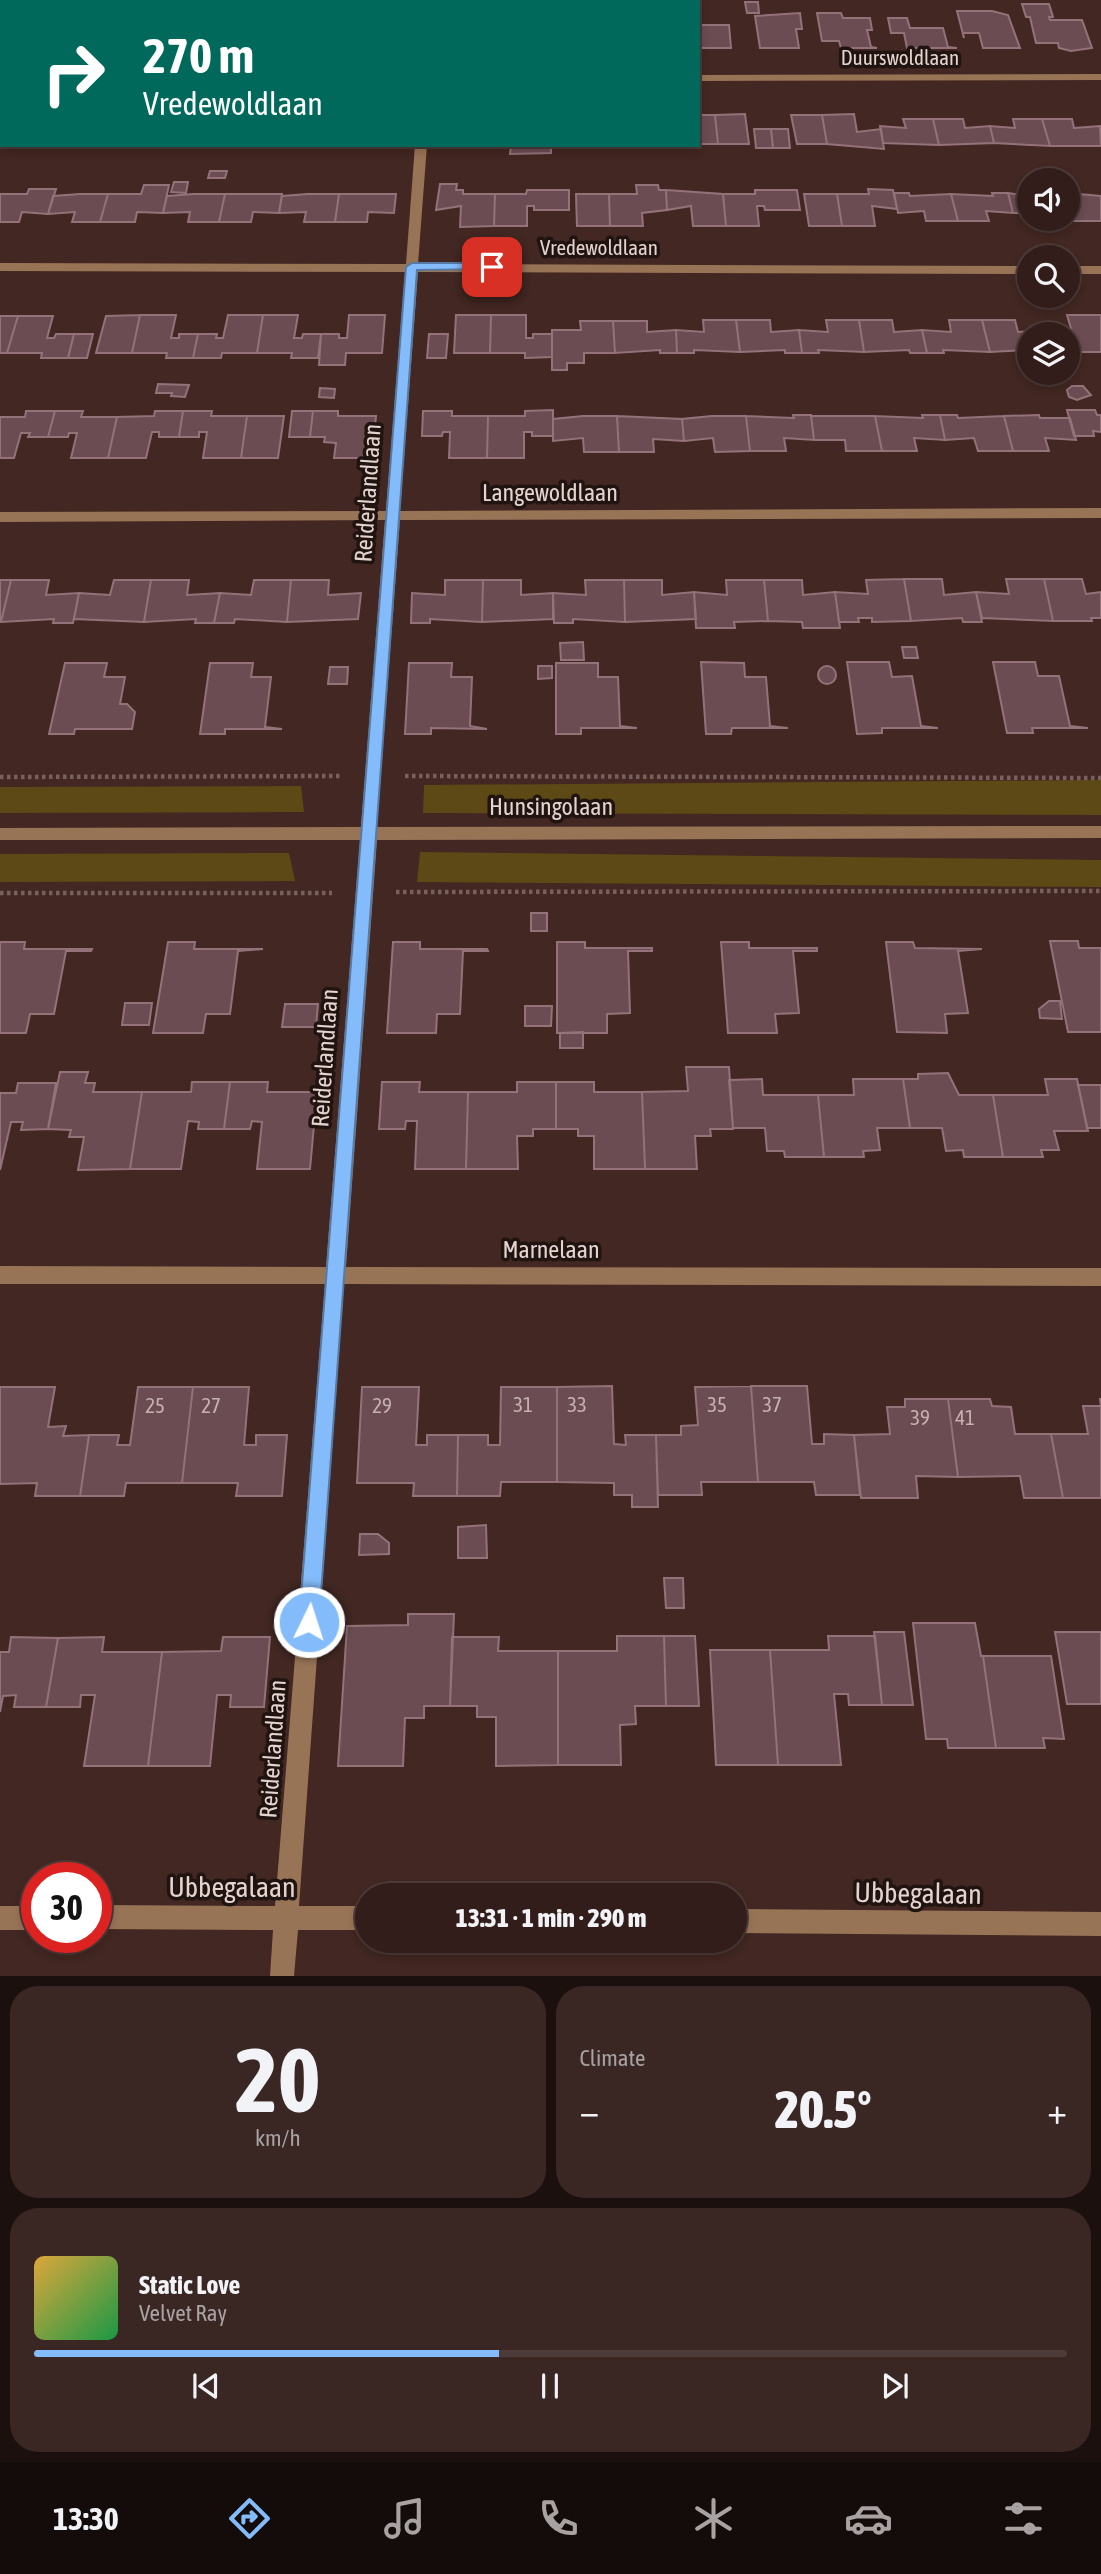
<!DOCTYPE html>
<meta charset="utf-8">
<style>
:root{--surface:#321d1a;--page:#3a2623;--text:#f1f3f6;--muted:#a8a2a2;--line:#4d3b39;--accent:#84bcfb}
body{margin:0;font-family:"Asap Condensed",sans-serif;background:var(--page);color:var(--text);height:100vh;display:flex;flex-direction:column;font-size:26px;white-space:nowrap}
*{box-sizing:border-box;margin:0}
p{font-size:23px;color:var(--muted)}
.icon{flex:none;width:38px;height:38px;fill:none;stroke:currentColor;stroke-width:2;stroke-linecap:round;stroke-linejoin:round}
.map{position:relative;height:1976px;overflow:hidden}
.side{display:flex;flex-direction:column;gap:10px;padding:10px;background:#1c100e;flex:1}
.side>*{flex:none}
.top-card{position:absolute;left:0px;top:0px;width:700px;height:147px;box-shadow:0 4px 10px #0003,0 0 0 2px var(--line);background:#00695c;color:#fff;overflow:hidden}
.buttons{position:absolute;left:1017px;top:168px;display:grid;gap:14px}
.buttons a{display:grid;place-items:center;width:63px;height:63px;border-radius:50%;background:var(--surface);box-shadow:0 4px 10px #0003,0 0 0 2px var(--line);font-size:35px}
.speed{position:absolute;left:21px;top:1862px;display:flex;gap:14px;font-size:35px;font-weight:700;text-align:center}
.speed>*{display:grid;place-content:center;width:91px;height:91px;border-radius:50%;background:var(--surface);box-shadow:0 4px 10px #0003,0 0 0 2px var(--line);line-height:1}
.speed .limit{border:10px solid #d22;background:#fff;color:#111}
.pin{position:absolute;display:grid;place-items:center;width:60px;height:60px;color:#fff;margin:-30px;border-radius:14px;box-shadow:0 4px 10px #0006}
.me{position:absolute;width:77px;margin:-38px;rotate:4deg;stroke-linejoin:round;filter:drop-shadow(0 0 5px #0008)}
.turn{display:flex;align-items:center;gap:24px;height:147px;padding:0 28px;font-size:32px}
.turn .icon{width:91px;height:91px;stroke-width:2.5}
.turn b{display:block;font-size:49px;line-height:60px}
.big{font-size:52px;font-weight:800;line-height:1.1}
.side .tile{flex:1;display:flex;flex-direction:column;justify-content:center;gap:10px;min-width:0;padding:0 24px;border-radius:28px;background:var(--page)}
.side .dial{align-items:center;gap:0}
.dial b{font-size:91px;line-height:1}
.song{display:flex;align-items:center;gap:21px}
.cover{width:84px;height:84px;border-radius:10px;background:linear-gradient(135deg,hsl(40 70% 55%),hsl(140 70% 35%))}
.played{height:7px;border-radius:4px;background:linear-gradient(90deg,var(--accent) 45%,var(--line) 45%)}
.keys{display:flex;justify-content:space-around;direction:ltr}
.heat{display:flex;justify-content:space-between;align-items:center;font-size:38px;direction:ltr}
.side .tiles{flex:1;display:grid;gap:10px;grid-template-columns:1fr 1fr}
.tile:last-child{grid-column:span 2}
.trip{position:absolute;left:355px;top:1883px;width:392px;height:70px;border-radius:35px;background:var(--surface);box-shadow:0 4px 10px #0003,0 0 0 2px var(--line);font-weight:800;line-height:70px;text-align:center}
.tabs{display:flex;height:112px;justify-content:space-around;align-items:center;background:#140c0a;color:var(--muted)}
.tabs .icon{width:49px;height:49px}
.tabs .on{color:var(--accent)}
.tabs b{font-size:32px;color:var(--text)}
.map>svg:first-child{display:block}
.green{fill:#5c4915}
.building{fill:#6a4c52;stroke:#937279;stroke-width:2}
.lines{fill:none;stroke-linecap:round;stroke-linejoin:round}
.path{stroke:#78605c;stroke-width:4.5;stroke-dasharray:3.5 3.5;stroke-linecap:butt}
.minor{fill:#987457;fill-rule:evenodd}
.route{fill:#84bcfb;stroke:#567aa3;stroke-width:2}
.labels{text-anchor:middle;stroke-width:7;stroke-linejoin:round;paint-order:stroke}
.far-street-label{font-size:21px;fill:#e5d3cf;stroke:#201411}
.number-label{font-size:21px;fill:#c6b1b0}
.street-label{font-size:24px;fill:#e5d3cf;stroke:#201411}
.near-street-label{font-size:28px;fill:#e5d3cf;stroke:#201411}
</style>
<div class="map">
<svg width="1101" height="1976" viewBox="0 0 1101 1976">
<rect width="100%" height="100%" fill="#422722"/>
<path class="green" d="M1101 780V815L423 813 424 785Z
M301 786 304 812 0 813V787Z
M420 852 1101 860V887L417 882Z
M289 853 295 881 0 882V854Z"/>
<path class="building" d="M745 2H758L759 13H747Z
M1022 4H1049L1053 17H1049L1050 20H1082L1092 48 1071 51 1059 48 1058 43H1036L1030 17H1026Z
M957 11H992L1008 15 1020 48H983L979 33H963L964 38Z
M800 13 802 29H796L799 48H760L755 16Z
M817 13H841L843 18H870L872 30H867L871 47 877 48H841L839 41H822Z
M888 18H907L910 28H943L948 47 957 48H907L904 33H891Z
M698 25H729L731 48H698Z
M745 114 749 144H718L715 115Z
M854 114 857 132 881 129 884 149 827 144 822 115Z
M698 115H715L718 144H698Z
M791 115H822L827 144H797Z
M903 119H933L939 145 883 143 880 126 906 128Z
M933 119H963L965 128 990 126 994 143 939 145Z
M1013 119H1042L1050 146 994 143 990 126 1015 128Z
M1042 119H1072L1074 128 1100 126 1101 146H1050Z
M754 129H771L773 148H756Z
M771 129H788L790 148H773Z
M511 145H551V153L510 154Z
M210 171H227L225 178H208Z
M174 182H188L186 193 171 192Z
M440 184H457L456 190H463V194H495L494 226 460 227 461 206 436 210Z
M144 185H169L163 213 137 212 135 222H100L108 194H141Z
M636 185H658L659 190H666L667 210 642 213 643 226H610L609 194H637Z
M29 189H56L48 214 22 212 19 222H0V194H27Z
M868 189 893 190 897 209 872 206 875 226H842L837 194H869Z
M527 190H569V210H534V206H527V226H494L495 194H526Z
M666 190 723 194 726 226H693L691 206 667 210Z
M755 190H797L800 210H765L764 206H757L759 226H726L723 194H755Z
M894 193H909L910 196 951 194 958 221H926L924 211 898 213Z
M992 193H1008L1013 213 986 211 989 221H958L951 194 993 196Z
M1008 193 1029 196V213H1013Z
M1068 193 1101 196V221H1074Z
M80 194H108L100 222H72L75 212 48 214 53 196Z
M194 194H225L219 222H188L190 212 163 213 167 196Z
M225 194H282L279 213 253 212 251 222H219Z
M308 194H339L335 222H304L306 212 279 213 282 196Z
M339 194H396L394 213 368 212 367 222H335Z
M576 194H609L610 226H577Z
M804 194H837L842 226H809Z
M1068 201 1074 221H1043L1042 219H1068Z
M140 315H176L171 338H179V334H198L193 358H166L167 353H132Z
M140 315 132 353H96L106 316Z
M228 315H263L257 353H222L221 358H193L198 334H217L216 338H223Z
M263 315H298L294 338H302L303 334H321L318 358H291L292 353H257Z
M349 315H385L382 353H346L345 365H319L321 334H339V338H347Z
M456 315H491L490 353H454Z
M491 315H526V338H533V334H552V357L525 358V353H490Z
M1067 315H1101V352H1078Z
M0 316H18L7 353H0Z
M18 316H53L47 338H54L56 334H74L68 358H41L42 353H7Z
M703 320H736L740 352 694 350V353H677L676 330 704 332Z
M736 320H770L771 332 799 330 802 353H785V350L740 352Z
M826 320H859L864 352 818 350 819 353H802L799 330 828 332Z
M859 320H892L894 332 922 330 927 353H910L909 350 864 352Z
M949 320H982L990 352 943 350 944 353H927L922 330 951 332Z
M982 320H1015L1018 332 1045 330 1046 333 1066 334H1029V350L990 352Z
M580 321H613L615 353H584V363H567V370H552V330H581Z
M613 321H647V332L676 330 677 353H660V350L615 353Z
M74 334H93L87 358H68Z
M429 334H448L446 358H427Z
M158 384 189 385 185 397 171 396 172 393H156Z
M1072 386H1083L1091 395 1077 400 1069 397 1067 390Z
M320 388 335 389 334 398 319 397Z
M553 410V436H532V432H524V458H487L488 416H525V411Z
M1067 410H1095L1097 415H1101V432L1093 431 1094 436H1074Z
M26 411H55L48 437H28L30 433H21L14 458H0V417H25Z
M55 411H83L81 417H117L108 458H71L77 433H69L68 437H48Z
M155 411H183L179 437H159V432H152L146 458H108L117 417 154 416Z
M183 411H212L211 416H247L241 458H203L207 432H199V437H179Z
M292 411H313L310 437H289Z
M313 411H338V416H376L372 458H334L336 443 324 442 325 437H310Z
M423 411H452V416H488L487 458H449L450 432H443L442 436H422Z
M793 415H811L814 440 784 438 786 451H750L746 416 794 418Z
M922 415H940L945 440 914 438 917 451H882L875 416 923 418Z
M940 415H957L958 418 1004 416 1013 451H978L974 438 945 440Z
M1039 415 1040 418H1070L1076 440 1045 438 1049 451H1013L1004 416Z
M247 416H284L278 458H241Z
M583 416H617L619 452H584L583 438 553 441V419Z
M617 416 682 419 684 441 653 439 654 452H619Z
M712 416H746L750 451 715 452 713 438 684 441 682 419Z
M811 416H875L882 451H846L845 440H814Z
M904 579 911 621 872 622V618H858L859 622H839L835 592 868 594 866 580Z
M904 579H942L944 595 976 592 982 622H963L962 618 911 621Z
M1006 579H1044L1053 621 982 618 976 592 1009 594Z
M1044 579H1082L1086 594 1101 592V618H1091L1092 621H1053Z
M0 580H11L1 622H0Z
M11 580H49L46 595 79 593 73 623H53L54 619 1 622Z
M114 580H151L144 622 74 619 79 593 110 595Z
M151 580H189L187 595 220 593 214 623H195L196 619 144 622Z
M254 580H291L287 622 235 619 234 623H214L220 593 251 595Z
M291 580H329L328 595 361 593 358 619 287 622Z
M445 580H483L482 622 430 619V623H411L412 593 445 595Z
M483 580H521V595L553 593V619L482 622Z
M585 580H624L625 622 573 619V623H554L553 593 586 595Z
M624 580H662V595L694 592 696 619 625 622Z
M726 580H764L768 621 734 622 735 628H696L694 592 727 595Z
M764 580H802L803 595 835 592 840 628H803L802 622 768 621Z
M583 642 584 660H561L560 643Z
M902 647H916L918 658H904Z
M701 662 744 663 745 677H766L770 726 788 728H732L731 734H706Z
M847 662H889L892 677 912 676 921 726 938 728H882V733L857 734Z
M993 662H1035L1038 676H1059L1070 726 1088 728H1032L1033 733H1007Z
M65 663H107L104 677H125L120 704H127L135 712 132 729H75L74 734H49Z
M210 663H253L251 677H271L265 727 282 729H225V734H200Z
M409 663H452L451 677H472L470 726 487 729 431 728V734H405Z
M556 663H598V677H618L620 726 637 728H581V734H556Z
M538 666H552V678L538 679Z
M818 675a9 9 0 1 1 18 0a9 9 0 1 1-18 0Z
M330 667H348L347 684H328Z
M531 913H547V931H531Z
M1050 941H1078L1079 948H1101V1032H1068Z
M0 942H25L24 949H92L91 951H66L54 1014H30L26 1033H0Z
M168 942H195L194 949H263L238 951 230 1014H206L203 1033H153Z
M393 942H420V949H487L488 951H463L460 1014H437L436 1033H387Z
M557 942H585V948H652V951H628L630 1013 607 1014V1033H557Z
M721 942H749V948H817V951H793L799 1013 775 1014 777 1033H728Z
M886 942H913L915 948 982 949 958 951 968 1013 945 1014 947 1033 897 1032Z
M1049 1001H1060L1062 1019 1040 1018 1039 1009Z
M125 1003H152L149 1025H122Z
M285 1004H318L316 1027H282Z
M525 1006H552L551 1026H525Z
M583 1032V1048H560V1033Z
M686 1067H729L733 1129H710L711 1136H695L697 1169H645L642 1092 688 1091Z
M60 1072H88L85 1083H95L93 1092H142L130 1169 78 1170 84 1137H69L71 1130 48 1129Z
M948 1073 959 1095H993L1003 1157H964L963 1150 946 1151 942 1128H910L903 1079H918V1074Z
M762 1079 763 1095H818L824 1157H785L784 1151H767L765 1128H733L729 1080Z
M853 1079H903L910 1128H877L880 1150 863 1151 864 1157H824L818 1095H854Z
M1045 1079H1077L1088 1131H1054L1059 1150H1041L1043 1157H1003L993 1095H1048Z
M192 1082H230L224 1129H198L199 1122 188 1121 181 1169H130L142 1092H191Z
M230 1082H268L267 1092H317L310 1169H257L262 1122 252 1121 250 1129H224Z
M382 1082H420L419 1092H468L466 1169H415L417 1121H406L405 1129H379Z
M517 1082H556V1129H533V1136H517L518 1169H466L468 1092H517Z
M556 1082H594V1092H642L645 1169H594V1136H578V1129H556Z
M18 1083H56L48 1129 21 1130 23 1122H11L0 1170V1093H16Z
M1078 1085H1101V1128H1087Z
M612 1386 614 1444 626 1445 625 1435H656L658 1507H632V1495H614V1483L557 1482V1387Z
M751 1386 758 1482H701L702 1495H658L656 1435H681V1426L698 1425 695 1387Z
M751 1386H807L812 1444H824V1434L854 1435 860 1495H816L814 1482H758Z
M0 1387H55L48 1427 66 1426 63 1436 89 1435 80 1496H35L37 1483 0 1484Z
M138 1387H193L182 1483H126L124 1496H80L89 1435H119L117 1445H130Z
M193 1387H249L244 1445H256V1435H287L282 1496H236L238 1483H182Z
M362 1387H419L416 1445H427V1435H458L457 1496H413L414 1483H357Z
M501 1387H557V1482H501L500 1496H457L458 1435H488V1445H500Z
M905 1399H948L958 1477 916 1476 918 1498H861L854 1435 890 1434 887 1407H905Z
M948 1399H990L992 1406 1011 1407 1015 1434H1051L1063 1498H1024L1020 1476 958 1477Z
M1100 1399H1101V1498H1063L1051 1434H1088L1083 1406H1101Z
M486 1525 487 1558H458V1527Z
M360 1534H378L389 1543V1554L359 1555Z
M664 1578H683L684 1608H666Z
M408 1614H454L450 1706H424V1718H405L403 1766H338L347 1626 408 1625Z
M913 1623H975L981 1656H983L996 1748H948L947 1739H926Z
M874 1632H904L913 1705H882Z
M1055 1632H1101V1704H1067Z
M617 1636H664L666 1706H635L636 1724 620 1725 621 1765H558V1651H617Z
M664 1636H695L699 1706H666Z
M828 1636H875L882 1705H849L848 1694H834L841 1765H778L770 1650H829Z
M11 1637 58 1638 46 1707H14L16 1695 3 1696 0 1712V1652H9Z
M104 1637 102 1652H162L148 1766H84L95 1695H81L80 1707H46L58 1638Z
M223 1637H270L264 1707H230L231 1695H217L210 1766H148L162 1652 221 1651Z
M452 1637H499L498 1651H558V1765L496 1766V1717H477V1706H450Z
M710 1650H770L778 1765H716Z
M983 1656H1051L1064 1739 1043 1738 1045 1748H996Z"/>
<g class="lines">
<path class="path" d="M405 776 1101 778
M0 777 341 776
M396 892 1101 891
M0 893H332"/>
<path class="minor" d="M1101 74V80L698 81V75Z
M0 76H2V82H0Z
M415 145H427L418 264 1029 266V274L418 272 400 511 1101 508V518L400 520 377 827 1101 826V838L377 840 346 1267 1101 1268V1286L344 1284 299 1906H368V1930H298L294 1976H270L273 1930 96 1929V1905L275 1906 325 1284H0V1266L326 1267 360 840H0V828L361 827 385 520 0 522V512L386 511 405 272 0 271V263L406 264Z
M1068 266H1101V274H1068Z
M0 1906H37V1930H0Z
M735 1909 1101 1912V1936L735 1933Z"/>
</g>
<path class="route" d="M492 263 498 267 496 269 417 270 319 1622 316 1629 309 1632 302 1629 299 1622 406 267 412 263Z"/>
<g class="labels">
<g class="far-street-label">
<text x="900" y="65">Duurswoldlaan</text>
<text x="599" y="255">Vredewoldlaan</text>
</g>
<g class="number-label">
<text x="523" y="1412">31</text>
<text x="577" y="1412">33</text>
<text x="717" y="1412">35</text>
<text x="772" y="1412">37</text>
<text x="155" y="1413">25</text>
<text x="211" y="1413">27</text>
<text x="382" y="1413">29</text>
<text x="920" y="1425">39</text>
<text x="965" y="1425">41</text>
</g>
<g class="street-label">
<text transform="translate(368 493) rotate(-86)" y="8">Reiderlandlaan</text>
<text x="550" y="501">Langewoldlaan</text>
<text x="551" y="815">Hunsingolaan</text>
<text transform="translate(325 1058) rotate(-86)" y="8">Reiderlandlaan</text>
<text x="551" y="1258">Marnelaan</text>
<text transform="translate(273 1749) rotate(-86)" y="8">Reiderlandlaan</text>
</g>
<g class="near-street-label">
<text x="232" y="1897">Ubbegalaan</text>
<text transform="translate(918 1893) rotate(1)" y="10">Ubbegalaan</text>
</g>
</g>
</svg>
<div class="buttons">
<a><svg class="icon" aria-label="sound" viewBox="0 0 24 24"><path d="M4 9h4l5-4v14l-5-4H4zM17 9q2 3 0 6"/></svg></a>
<a><svg class="icon" aria-label="search" viewBox="0 0 24 24"><circle cx="10" cy="10" r="6"/><path d="M15 15l6 6"/></svg></a>
<a><svg class="icon" aria-label="layers" viewBox="0 0 24 24"><path d="M12 4l9 5-9 5-9-5zM3 14l9 5 9-5"/></svg></a>
</div>
<div class="speed"><div class="limit">30</div></div>
<div class="pin" style="left:492px;top:267px;background:#d93025"><svg class="icon" aria-label="arrive" viewBox="0 0 24 24"><path d="M6 21V4h12l-3 4 3 4H6"/></svg></div>
<svg class="me" style="left:309px;top:1622px" viewBox="-20 -20 40 40"><circle r="17" fill="#84bcfb" stroke="#fff" stroke-width="3"/><path d="M0-11L8 9 0 5-8 9z" fill="#fff"/></svg>
<div class="trip">13:31 · 1 min · 290 m</div>
<div class="top-card">
<div class="turn"><svg class="icon" aria-label="right" viewBox="0 0 24 24"><path d="M7 20v-9h11M14 6l5 5-5 5"/></svg><div><b>270 m</b>Vredewoldlaan</div></div>
</div>
</div>
<section class="side">
<div class="tiles">
<div class="tile dial"><b>20</b><p>km/h</p></div>
<div class="tile"><p>Climate</p>
<div class="heat"><a>−</a><b class="big">20.5°</b><a>+</a></div>
</div>
<div class="tile">
<div class="song"><i class="cover"></i><div><b>Static Love</b><p>Velvet Ray</p></div></div>
<div class="played"></div>
<div class="keys"><svg class="icon" aria-label="previous" viewBox="0 0 24 24"><path d="M18 5L8 12l10 7zM5 5v14"/></svg><svg class="icon" aria-label="pause" viewBox="0 0 24 24"><path d="M8 5v14M16 5v14"/></svg><svg class="icon" aria-label="next" viewBox="0 0 24 24"><path d="M6 5l10 7-10 7zM19 5v14"/></svg></div>
</div>
</div>
</section>
<nav class="tabs">
<b>13:30</b>
<svg class="icon on" aria-label="directions" viewBox="0 0 24 24"><path d="M12 3l9 9-9 9-9-9zM9 14v-3h6M13 9l2 2-2 2"/></svg>
<svg class="icon" aria-label="music" viewBox="0 0 24 24"><path d="M9 18V5l10-2v13"/><circle cx="6" cy="18" r="3"/><circle cx="16" cy="16" r="3"/></svg>
<svg class="icon" aria-label="phone" viewBox="0 0 24 24"><path d="M5 4h4l2 5-3 2q2 4 5 5l2-3 5 2v4C11 20 4 13 5 4z"/></svg>
<svg class="icon" aria-label="climate" viewBox="0 0 24 24"><path d="M12 3v18M4 7l16 10M4 17L20 7"/></svg>
<svg class="icon" aria-label="car" viewBox="0 0 24 24"><path d="M5 17H2v-5l4-1 3-4h7l3 4 3 1v5h-3M9 17h6M6 11h13"/><circle cx="7" cy="17" r="2"/><circle cx="17" cy="17" r="2"/></svg>
<svg class="icon" aria-label="filters" viewBox="0 0 24 24"><path d="M4 7h16M4 17h16"/><circle cx="9" cy="7" r="2"/><circle cx="15" cy="17" r="2"/></svg>
</nav>
